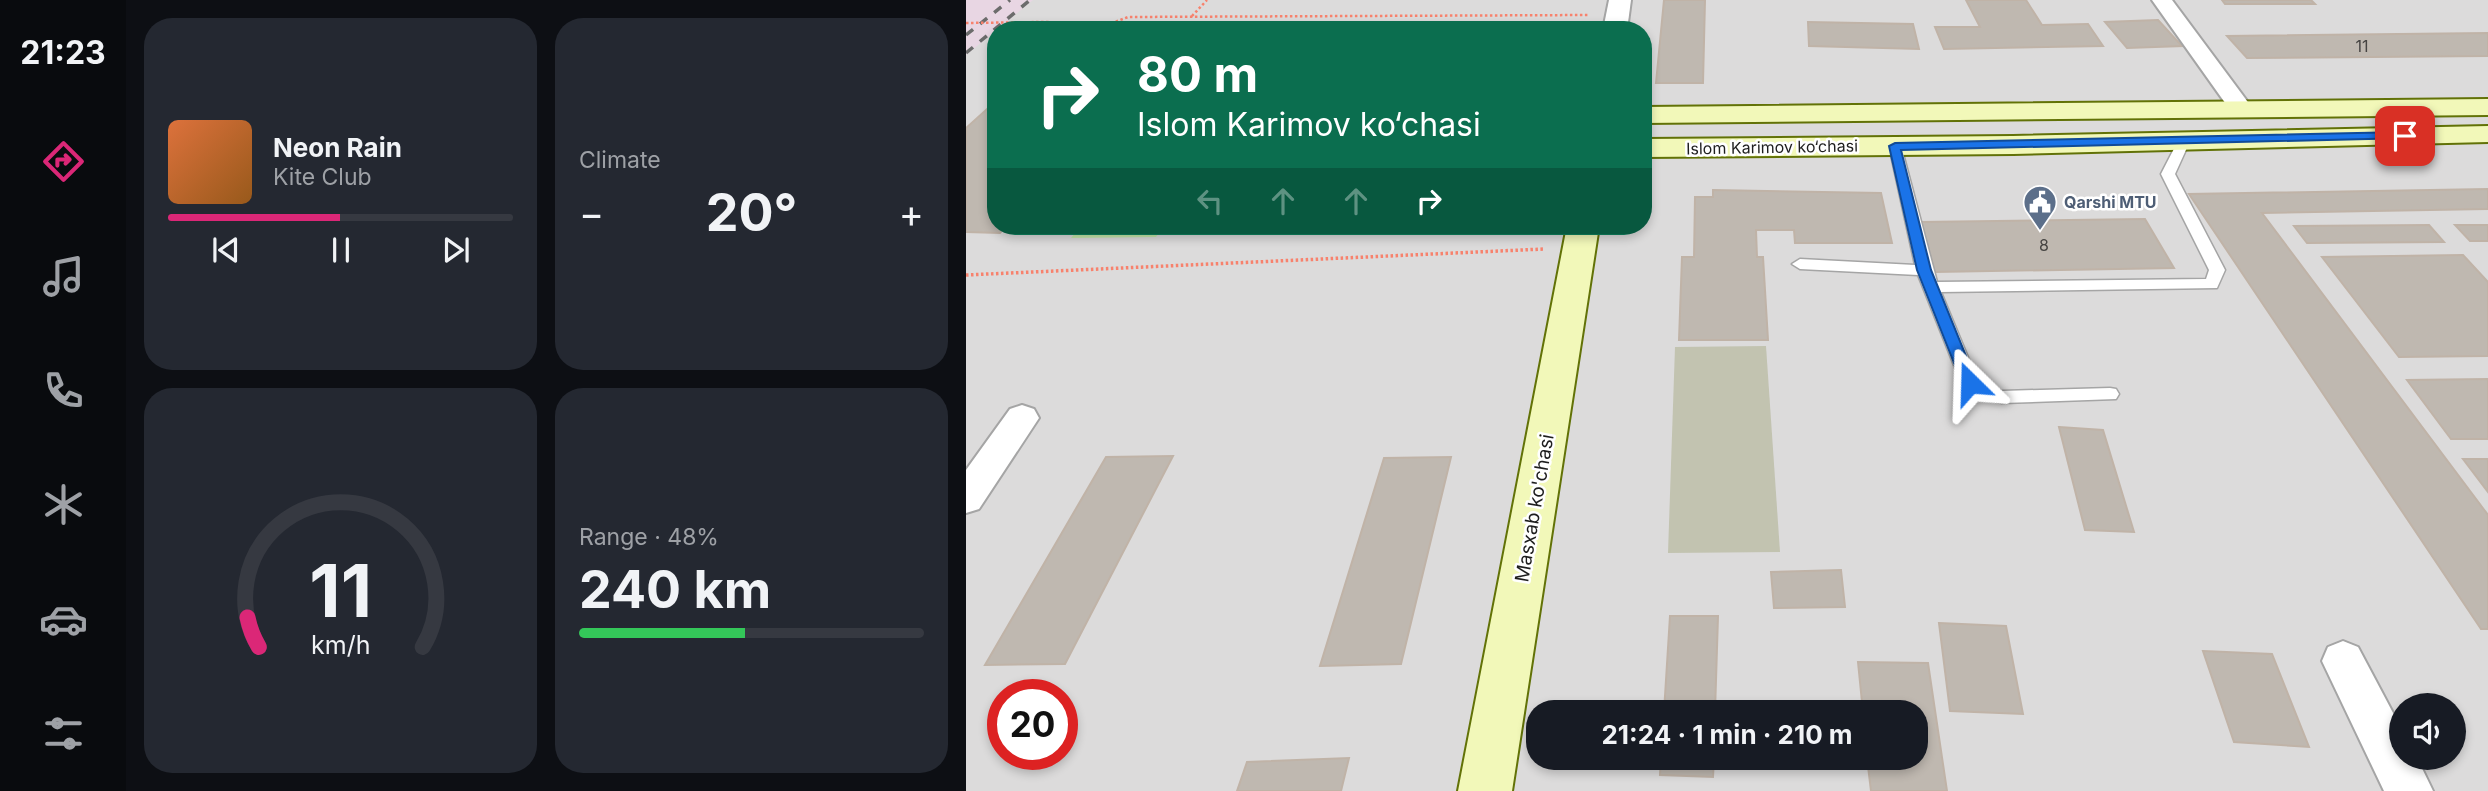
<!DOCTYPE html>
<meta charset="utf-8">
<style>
:root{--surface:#171b24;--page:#242831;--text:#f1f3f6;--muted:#9ea1a6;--line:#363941;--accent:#db2777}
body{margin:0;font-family:Inter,sans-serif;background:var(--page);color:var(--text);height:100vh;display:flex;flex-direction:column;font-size:26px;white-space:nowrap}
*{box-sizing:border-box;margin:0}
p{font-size:23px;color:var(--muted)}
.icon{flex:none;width:38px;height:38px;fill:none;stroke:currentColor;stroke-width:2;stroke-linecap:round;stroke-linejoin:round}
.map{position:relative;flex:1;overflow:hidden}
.panel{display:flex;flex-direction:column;gap:18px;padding:18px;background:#0d0f14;width:840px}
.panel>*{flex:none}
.top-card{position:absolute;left:21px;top:21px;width:665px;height:214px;border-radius:28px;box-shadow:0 4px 10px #0003;background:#0b6e4f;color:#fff;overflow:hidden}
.fabs{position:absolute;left:1423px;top:693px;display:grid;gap:14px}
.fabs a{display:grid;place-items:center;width:77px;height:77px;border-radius:50%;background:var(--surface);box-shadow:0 4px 10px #0003;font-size:35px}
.speed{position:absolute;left:21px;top:679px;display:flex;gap:14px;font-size:35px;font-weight:700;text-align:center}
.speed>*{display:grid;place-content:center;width:91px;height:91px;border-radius:50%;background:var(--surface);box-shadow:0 4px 10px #0003;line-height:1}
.speed .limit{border:10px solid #d22;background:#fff;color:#111}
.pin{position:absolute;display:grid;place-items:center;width:60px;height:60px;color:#fff;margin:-30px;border-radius:14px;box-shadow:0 4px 10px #0006}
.me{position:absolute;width:77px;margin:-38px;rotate:338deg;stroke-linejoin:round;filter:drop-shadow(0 0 5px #0008)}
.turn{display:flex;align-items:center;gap:24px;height:147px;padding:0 35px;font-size:32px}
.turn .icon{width:91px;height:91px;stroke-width:2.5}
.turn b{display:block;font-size:49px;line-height:60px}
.lanes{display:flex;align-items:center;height:66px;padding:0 35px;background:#0003;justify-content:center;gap:35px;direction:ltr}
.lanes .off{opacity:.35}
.big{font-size:52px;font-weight:700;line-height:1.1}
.panel .tile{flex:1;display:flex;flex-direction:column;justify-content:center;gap:10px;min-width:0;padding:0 24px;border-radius:28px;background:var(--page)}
.panel .dial{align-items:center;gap:0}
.dial svg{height:182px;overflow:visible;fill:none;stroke:var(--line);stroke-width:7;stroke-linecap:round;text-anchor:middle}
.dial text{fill:var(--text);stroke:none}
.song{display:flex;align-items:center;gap:21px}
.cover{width:84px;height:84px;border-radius:10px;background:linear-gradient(135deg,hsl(20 70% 55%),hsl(30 70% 35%))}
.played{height:7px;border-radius:4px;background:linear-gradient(90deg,var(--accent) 50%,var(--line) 50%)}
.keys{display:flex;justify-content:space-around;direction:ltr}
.heat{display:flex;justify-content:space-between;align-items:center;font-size:38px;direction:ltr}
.charge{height:10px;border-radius:5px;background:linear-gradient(90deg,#34c759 48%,var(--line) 0)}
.panel .tiles{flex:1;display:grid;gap:18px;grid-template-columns:repeat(2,1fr)}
.trip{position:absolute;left:560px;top:700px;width:402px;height:70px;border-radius:28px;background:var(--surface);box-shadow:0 4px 10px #0003;font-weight:700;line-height:70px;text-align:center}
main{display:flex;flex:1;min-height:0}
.dock{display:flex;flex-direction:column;width:126px;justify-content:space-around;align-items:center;background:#090b0e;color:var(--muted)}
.dock .icon{width:49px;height:49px}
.dock .selected{color:var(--accent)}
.dock b{font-size:32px;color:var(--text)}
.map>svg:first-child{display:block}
.residential{fill:#dcdbdb;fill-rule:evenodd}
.industrial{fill:#e8d6e3}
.construction{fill:#c2c3b0}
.grass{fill:#c6e8ab}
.building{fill:#bfb8b0;stroke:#c0b3a7;stroke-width:2}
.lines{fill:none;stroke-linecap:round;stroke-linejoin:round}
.service-casing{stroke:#a5a5a5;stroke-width:3}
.minor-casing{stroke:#a5a5a5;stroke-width:4}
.tertiary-casing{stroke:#a5a5a5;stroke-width:4}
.secondary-casing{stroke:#627207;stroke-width:4}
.path-far1{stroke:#f7826d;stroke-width:2.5;stroke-dasharray:2.5 2.5;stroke-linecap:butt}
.path{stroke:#f7826d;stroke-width:3.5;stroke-dasharray:2.5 2.5;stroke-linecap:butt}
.service{fill:#fff;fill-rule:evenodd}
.minor{fill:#fff;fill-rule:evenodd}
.tertiary{fill:#fff;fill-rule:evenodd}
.secondary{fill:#f2f8b9;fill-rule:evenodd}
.rail{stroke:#6c6c6c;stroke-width:3.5;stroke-dasharray:9 9;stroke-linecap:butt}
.path-bridge{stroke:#f7826d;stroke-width:2.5;stroke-dasharray:2.5 2.5;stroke-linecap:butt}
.route{fill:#1a73e8;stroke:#114b97;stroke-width:2}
.labels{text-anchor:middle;stroke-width:5;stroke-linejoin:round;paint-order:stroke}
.number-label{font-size:16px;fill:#464442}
.far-street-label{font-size:16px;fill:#1e1e1e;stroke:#fff}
.far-service-label{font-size:16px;font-weight:bold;fill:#4e5e75;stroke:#fff;text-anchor:start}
.street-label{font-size:19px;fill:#1e1e1e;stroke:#fff}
</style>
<main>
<nav class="dock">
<b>21:23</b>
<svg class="icon selected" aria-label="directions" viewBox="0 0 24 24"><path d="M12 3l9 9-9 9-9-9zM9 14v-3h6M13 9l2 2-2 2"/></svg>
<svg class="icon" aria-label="music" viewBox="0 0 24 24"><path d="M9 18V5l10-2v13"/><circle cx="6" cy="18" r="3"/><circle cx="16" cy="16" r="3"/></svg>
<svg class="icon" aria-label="phone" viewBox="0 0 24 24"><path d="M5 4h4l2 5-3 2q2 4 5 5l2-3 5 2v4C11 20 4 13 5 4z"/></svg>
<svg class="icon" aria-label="climate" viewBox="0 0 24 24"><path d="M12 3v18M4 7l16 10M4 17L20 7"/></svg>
<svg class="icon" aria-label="car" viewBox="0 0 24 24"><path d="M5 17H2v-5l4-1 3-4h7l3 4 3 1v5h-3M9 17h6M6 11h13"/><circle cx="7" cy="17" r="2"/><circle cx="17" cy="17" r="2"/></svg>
<svg class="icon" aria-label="filters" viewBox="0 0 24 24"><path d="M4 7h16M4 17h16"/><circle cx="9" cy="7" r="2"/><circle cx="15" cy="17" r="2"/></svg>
</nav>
<section class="panel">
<div class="tiles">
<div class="tile">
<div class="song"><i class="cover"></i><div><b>Neon Rain</b><p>Kite Club</p></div></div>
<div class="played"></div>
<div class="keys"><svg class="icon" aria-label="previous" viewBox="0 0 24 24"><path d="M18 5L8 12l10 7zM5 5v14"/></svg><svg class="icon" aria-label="pause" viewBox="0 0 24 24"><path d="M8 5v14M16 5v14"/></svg><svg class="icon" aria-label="next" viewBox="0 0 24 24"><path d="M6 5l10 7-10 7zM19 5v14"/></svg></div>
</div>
<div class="tile"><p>Climate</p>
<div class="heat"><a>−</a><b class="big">20°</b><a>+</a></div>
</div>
<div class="tile dial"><svg viewBox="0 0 100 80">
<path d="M14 69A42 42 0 1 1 86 69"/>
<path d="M14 69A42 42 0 0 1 9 56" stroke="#db2777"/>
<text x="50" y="56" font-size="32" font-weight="700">11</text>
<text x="50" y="72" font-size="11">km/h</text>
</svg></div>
<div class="tile"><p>Range · 48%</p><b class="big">240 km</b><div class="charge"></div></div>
</div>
</section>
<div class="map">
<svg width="1522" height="791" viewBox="0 0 1522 791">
<rect width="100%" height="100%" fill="#efece4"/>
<path class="residential" d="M0 0H1522V791H0ZM30 30H677V226H30ZM37 695H96V754H37ZM1435 705H1488V758H1435ZM572 712H950V758H572Z"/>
<path class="industrial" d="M0 0H67L0 55Z"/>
<path class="construction" d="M800 346 814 552 702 553 709 347Z"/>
<path class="grass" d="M115 226H198L190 237 105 238Z
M223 226H351L347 234 217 235Z
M372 226H527L526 232 368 234Z"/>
<path class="building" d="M698 0H739L737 83H690Z
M1000 0H1060L1076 25 1122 24 1137 46 978 49 969 27H1014Z
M1256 0H1345L1349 4H1259Z
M1192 20 1216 46 1161 48 1139 22Z
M842 22 947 24 953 49 843 46Z
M1522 33V56L1281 58 1261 36Z
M30 101V226H40L34 233 0 232V128Z
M1522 189V209L1296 213 1522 515V629H1515L1223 194Z
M747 190 915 193 926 243H829L828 230H790L791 257H797L802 340H713L716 257H728L729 197H747Z
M1179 219 1208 268 969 272 955 222Z
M1463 225 1478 242 1341 243 1328 226Z
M1489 225H1522V241H1504Z
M1497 255 1522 282V356L1433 357 1356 257Z
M1522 379V439H1485L1441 380Z
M1093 427 1137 430 1168 532 1119 530Z
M207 456 99 664 19 665 140 457Z
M485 457 435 664 354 666 418 458Z
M1497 459H1522V492Z
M875 570 879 607 808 608 805 572Z
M704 616H752L749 712H698Z
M973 623 1040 626 1057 714 984 711Z
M1237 651 1306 654 1343 747 1268 742Z
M892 662 962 663 981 791H905L901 758H950V712H897Z
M383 758 375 791H271L281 762Z
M695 758H748L747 777 694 775Z"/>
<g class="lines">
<defs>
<path id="service" d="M1218 137 1224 141 1209 174 1259 270 1251 288 975 292 1011 379 1026 389 1036 391 1144 388 1150 389 1153 394 1150 399 1036 403 1015 399 995 383 952 275 834 269 826 264 834 259 949 265 923 146 929 142 935 146 971 282 1240 279 1243 270 1195 174 1212 141Z"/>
<path id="minor" d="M1186 0H1206L1287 109 1283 114H1267Z
M56 405 68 409 73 418 13 509 0 513V470L44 409Z
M1377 641 1392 647 1435 728V758H1451L1467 791H1418L1356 661 1362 647Z"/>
<path id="tertiary" d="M643 0H665L661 30H637Z"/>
<path id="secondary" d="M1522 99V115L677 123V107Z
M1522 126V142L1047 154 677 157V139L1047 136Z
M601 226H633L546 791H492Z"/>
</defs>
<use href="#service" class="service-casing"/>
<use href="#minor" class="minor-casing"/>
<use href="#tertiary" class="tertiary-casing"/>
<use href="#secondary" class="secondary-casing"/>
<path class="path-far1" d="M226 16 241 0
M75 22 146 23 162 17 623 15"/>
<path class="path" d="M0 275 578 249"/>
<use href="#service" class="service"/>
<use href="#minor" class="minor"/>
<use href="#tertiary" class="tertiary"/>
<use href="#secondary" class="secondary"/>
<path class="rail" d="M0 35 44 0
M0 53 64 0"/>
<path class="path-bridge" d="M0 23 75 22"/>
</g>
<path class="route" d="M1439 132 1443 133V138L935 150 965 270 1011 383 1004 389 996 383 951 270 923 146 929 143Z"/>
<defs>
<symbol id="civic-pin" viewBox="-11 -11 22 30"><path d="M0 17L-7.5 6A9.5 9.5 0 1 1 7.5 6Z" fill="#5c6f8a" stroke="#fff"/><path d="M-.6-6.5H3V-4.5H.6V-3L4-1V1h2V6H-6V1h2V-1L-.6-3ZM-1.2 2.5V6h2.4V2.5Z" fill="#fff"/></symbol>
</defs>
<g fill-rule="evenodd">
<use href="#civic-pin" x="1055" y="183" width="38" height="52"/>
</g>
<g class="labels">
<g class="number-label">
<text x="1396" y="52">11</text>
<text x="1078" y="251">8</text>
</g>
<g class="far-street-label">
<text transform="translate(806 147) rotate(-1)" y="6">Islom Karimov ko‘chasi</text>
</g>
<g class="far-service-label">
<text x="1098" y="208">Qarshi MTU</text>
</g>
<g class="street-label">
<text transform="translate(568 508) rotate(-80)" y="7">Masxab ko'chasi</text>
</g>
</g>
</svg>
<div class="fabs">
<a><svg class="icon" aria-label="sound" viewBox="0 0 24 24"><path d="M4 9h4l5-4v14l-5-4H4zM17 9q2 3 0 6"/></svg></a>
</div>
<div class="speed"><div class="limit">20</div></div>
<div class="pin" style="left:1439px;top:136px;background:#d93025"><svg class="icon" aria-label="arrive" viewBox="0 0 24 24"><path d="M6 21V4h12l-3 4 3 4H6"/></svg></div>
<svg class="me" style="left:1004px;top:383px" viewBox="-20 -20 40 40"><path d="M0-17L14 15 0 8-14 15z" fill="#1a73e8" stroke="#fff" stroke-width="4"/></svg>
<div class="trip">21:24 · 1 min · 210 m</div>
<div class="top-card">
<div class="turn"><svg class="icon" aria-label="right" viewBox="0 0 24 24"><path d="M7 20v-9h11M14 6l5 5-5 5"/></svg><div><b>80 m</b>Islom Karimov ko‘chasi</div></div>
<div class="lanes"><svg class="icon off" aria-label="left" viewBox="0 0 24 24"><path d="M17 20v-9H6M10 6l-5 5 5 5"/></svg><svg class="icon off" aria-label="ahead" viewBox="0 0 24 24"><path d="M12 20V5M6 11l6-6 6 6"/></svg><svg class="icon off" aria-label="ahead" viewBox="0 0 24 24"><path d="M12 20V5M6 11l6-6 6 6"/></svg><svg class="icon" aria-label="right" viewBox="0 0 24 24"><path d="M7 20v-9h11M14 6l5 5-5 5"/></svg></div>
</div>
</div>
</main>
